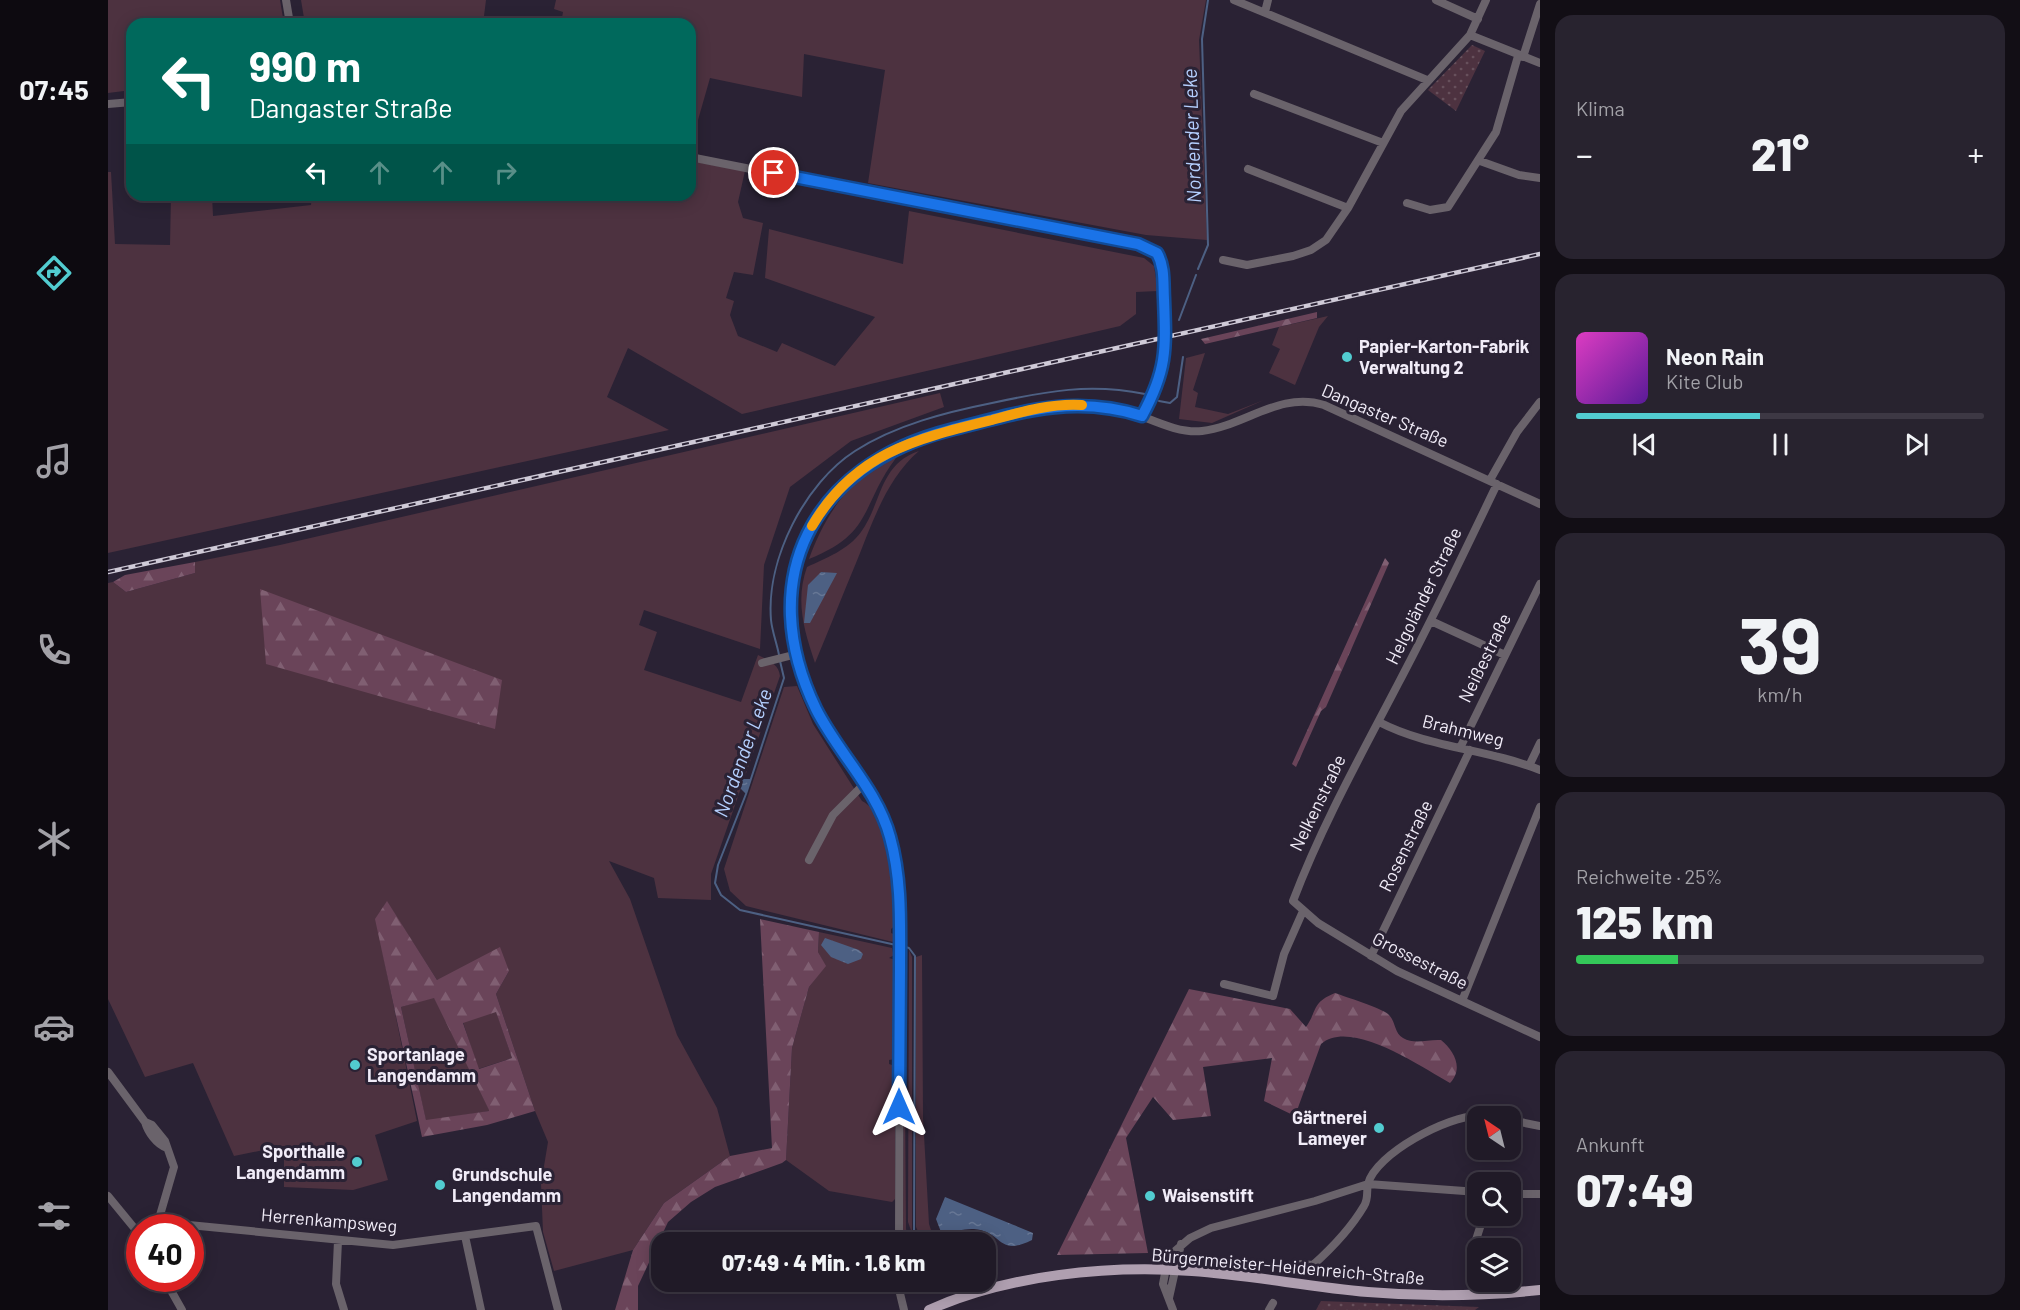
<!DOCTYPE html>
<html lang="de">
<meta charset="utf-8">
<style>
:root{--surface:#201a27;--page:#28232f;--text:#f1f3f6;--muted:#a2a1a7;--line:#3d3844;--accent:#52ccd0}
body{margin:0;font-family:Barlow,sans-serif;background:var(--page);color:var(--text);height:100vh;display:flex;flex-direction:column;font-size:22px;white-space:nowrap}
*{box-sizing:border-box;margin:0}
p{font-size:20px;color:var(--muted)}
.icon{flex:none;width:33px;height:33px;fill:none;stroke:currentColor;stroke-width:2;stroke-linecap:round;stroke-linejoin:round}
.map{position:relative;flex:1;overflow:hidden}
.details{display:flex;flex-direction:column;gap:15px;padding:15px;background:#120e15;width:480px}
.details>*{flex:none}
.guide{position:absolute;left:18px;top:18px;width:570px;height:183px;border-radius:18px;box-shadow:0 3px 15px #0003,0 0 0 2px var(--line);background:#00695c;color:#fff;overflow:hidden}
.needle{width:39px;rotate:325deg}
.buttons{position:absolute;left:1359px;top:1106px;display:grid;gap:12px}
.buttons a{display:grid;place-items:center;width:54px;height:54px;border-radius:12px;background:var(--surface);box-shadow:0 3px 15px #0003,0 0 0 2px var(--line);font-size:30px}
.speed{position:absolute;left:18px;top:1214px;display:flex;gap:12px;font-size:30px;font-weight:700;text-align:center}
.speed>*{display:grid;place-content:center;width:78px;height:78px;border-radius:50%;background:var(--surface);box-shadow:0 3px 15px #0003,0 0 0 2px var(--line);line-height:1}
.speed .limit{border:9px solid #d22;background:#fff;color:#111}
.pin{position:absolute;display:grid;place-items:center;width:51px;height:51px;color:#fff;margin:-26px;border:3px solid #fff;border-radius:50%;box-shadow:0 2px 6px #0007}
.me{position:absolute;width:66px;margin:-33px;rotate:0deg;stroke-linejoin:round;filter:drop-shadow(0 0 4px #0008)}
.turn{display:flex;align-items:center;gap:21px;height:126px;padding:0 24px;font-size:27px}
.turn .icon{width:78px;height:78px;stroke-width:2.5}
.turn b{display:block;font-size:42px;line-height:51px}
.lanes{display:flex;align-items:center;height:57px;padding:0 24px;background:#0003;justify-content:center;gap:30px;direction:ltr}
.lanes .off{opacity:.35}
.big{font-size:45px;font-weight:800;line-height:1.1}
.details .card{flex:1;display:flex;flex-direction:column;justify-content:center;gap:9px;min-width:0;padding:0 21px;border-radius:18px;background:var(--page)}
.details .dial{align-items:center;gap:0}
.dial b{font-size:78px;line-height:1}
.song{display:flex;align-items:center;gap:18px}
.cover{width:72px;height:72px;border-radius:9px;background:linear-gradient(135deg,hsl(310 70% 55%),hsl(270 70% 35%))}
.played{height:6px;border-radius:3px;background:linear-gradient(90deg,var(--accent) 45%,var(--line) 45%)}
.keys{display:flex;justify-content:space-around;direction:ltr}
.heat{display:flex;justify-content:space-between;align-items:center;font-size:33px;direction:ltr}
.charge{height:9px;border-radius:4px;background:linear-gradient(90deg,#34c759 25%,var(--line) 0)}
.trip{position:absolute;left:543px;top:1232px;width:345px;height:60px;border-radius:18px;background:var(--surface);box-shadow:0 3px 15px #0003,0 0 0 2px var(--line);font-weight:800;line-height:60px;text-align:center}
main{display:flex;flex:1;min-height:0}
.tab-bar{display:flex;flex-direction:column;width:108px;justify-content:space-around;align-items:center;background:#0d0a10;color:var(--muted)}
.tab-bar .icon{width:42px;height:42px}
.tab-bar .active{color:var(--accent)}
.tab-bar b{font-size:27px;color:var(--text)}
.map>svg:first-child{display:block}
.grass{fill:#4d3240;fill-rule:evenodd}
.forest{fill:url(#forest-firs);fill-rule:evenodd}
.park{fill:url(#park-dots)}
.water{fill:url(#water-ripples)}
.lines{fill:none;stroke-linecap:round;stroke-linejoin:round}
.stream{stroke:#4d6083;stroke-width:2}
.minor{stroke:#6a636b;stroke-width:8}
.major{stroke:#af9fb0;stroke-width:10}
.rail-casing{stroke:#cfcad7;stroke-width:4.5}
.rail{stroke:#2a2234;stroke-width:2;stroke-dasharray:7;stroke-linecap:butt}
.route-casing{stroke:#114b97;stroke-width:15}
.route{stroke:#1a73e8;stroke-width:10}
.slow{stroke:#f59e0b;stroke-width:10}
.poi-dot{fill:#52ccd0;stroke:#2a2234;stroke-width:2}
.labels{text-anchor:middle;stroke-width:6;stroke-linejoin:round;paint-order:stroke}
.poi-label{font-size:18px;font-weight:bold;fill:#f1ecf8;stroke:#2a2234;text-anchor:start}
.street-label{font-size:18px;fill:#f1ecf8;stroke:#2a2234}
.water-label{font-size:20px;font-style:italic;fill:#b4cffe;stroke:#2a2234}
</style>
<main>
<nav class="tab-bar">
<b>07:45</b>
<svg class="icon active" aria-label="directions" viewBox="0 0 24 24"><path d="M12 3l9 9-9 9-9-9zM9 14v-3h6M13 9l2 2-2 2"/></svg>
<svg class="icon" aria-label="music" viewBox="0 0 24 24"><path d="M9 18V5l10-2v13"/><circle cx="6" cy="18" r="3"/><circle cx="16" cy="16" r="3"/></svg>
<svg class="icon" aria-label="phone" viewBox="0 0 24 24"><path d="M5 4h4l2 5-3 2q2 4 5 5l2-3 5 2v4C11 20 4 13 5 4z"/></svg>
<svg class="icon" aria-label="climate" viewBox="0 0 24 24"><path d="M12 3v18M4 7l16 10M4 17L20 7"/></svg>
<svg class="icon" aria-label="car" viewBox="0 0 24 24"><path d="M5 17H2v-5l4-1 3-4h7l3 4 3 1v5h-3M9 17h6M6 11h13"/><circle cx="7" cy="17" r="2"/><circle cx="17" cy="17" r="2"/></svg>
<svg class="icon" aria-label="filters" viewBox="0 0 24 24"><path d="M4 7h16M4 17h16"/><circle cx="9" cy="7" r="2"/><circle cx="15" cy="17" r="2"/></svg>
</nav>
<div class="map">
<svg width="1432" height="1310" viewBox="0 0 1432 1310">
<defs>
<pattern id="forest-firs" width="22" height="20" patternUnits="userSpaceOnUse" patternTransform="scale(1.5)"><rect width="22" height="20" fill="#6a4459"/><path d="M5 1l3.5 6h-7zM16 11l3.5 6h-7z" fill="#805f72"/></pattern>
<pattern id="park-dots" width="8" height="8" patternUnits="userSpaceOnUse" patternTransform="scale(1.5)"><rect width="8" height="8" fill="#4d3240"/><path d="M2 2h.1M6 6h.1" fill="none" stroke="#67505c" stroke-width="1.8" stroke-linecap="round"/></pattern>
<pattern id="water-ripples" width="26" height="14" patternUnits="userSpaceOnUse" patternTransform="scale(1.5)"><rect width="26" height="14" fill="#4d6083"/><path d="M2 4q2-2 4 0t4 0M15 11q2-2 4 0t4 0" fill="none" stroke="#677795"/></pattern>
</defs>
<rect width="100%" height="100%" fill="#2a2234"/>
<path class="grass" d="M0 0H172L176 24H89L87 16 57 24H24V90L0 93Z
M193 0H378L375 24H197Z
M448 0H1098L1091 40 1099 240 1038 235 760 183 777 70 696 54 694 97 602 78 582 148V24H453L455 12 446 9Z
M582 161 637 171 630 202 635 218 655 223 645 275 626 272 618 298 626 301 622 315 630 336 669 352 674 343 727 366 767 317 657 278 661 229 795 264 801 211 1036 258 1046 266 1050 291 1028 292V314L1012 326 634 414 520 348 499 397 561 430 0 553V172H3L7 244 62 245 63 195H104L105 216 203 205 204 195H582Z
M1220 316 1211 327 1187 385 1161 373 1172 349 1164 345 1171 327Z
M1097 353 1085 390 1090 393 1087 407 1120 414 1156 400 1104 423 1071 419 1078 358Z
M832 393 836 407 743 441 682 487 656 565 652 649 536 610 531 625 549 632 536 670 633 702 650 655C660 660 671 664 672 676L603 874V900L550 898 546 878 501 861 522 899 569 1035 609 1108 622 1156 556 1203 525 1250 446 1271 435 1232 433 1184 440 1142 427 1111 388 994 401 971 329 980 279 902 268 919 309 1121 267 1135 280 1180 245 1190 176 1187V1146L126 1156 85 1063 37 1077 0 999V583L5 582 18 592 87 573V562L172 545ZM647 736 631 786 617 815 613 816C613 803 621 797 626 786 636 765 626 760 644 737Z
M811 451C778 479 764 524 748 563 734 596 721 630 707 663 696 630 687 601 699 567 718 558 740 550 753 532 774 503 771 464 811 451Z
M788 458C752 506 766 533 701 559 716 517 744 472 788 458Z
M689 686 705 724 754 801C784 815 787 896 788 925L783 929V933L788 935 785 942 638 906 622 891 616 869 676 687Z
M711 932 784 948 785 953 788 954 781 958 788 960 787 1059 781 1060V1064L787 1066V1199L784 1202 721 1191 678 1160 684 1048 701 987 717 966 710 952Z
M801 950 804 957V1231L811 1242H807L800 1222Z
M814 955 815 1117 821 1224 827 1242H815L808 1227V957Z
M796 958 798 1229 802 1242H795Z
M326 997 382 1111 318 1121 293 1007Z
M388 1011 404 1058 370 1069 355 1022Z"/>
<path class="forest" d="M1209 312V318L1097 344 1093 339Z
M1277 558 1281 563 1218 707 1213 711 1188 767 1184 764Z
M87 562V573L18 592 5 582 17 575Z
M152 589 394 680 387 729 158 664Z
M279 901 329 980 392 947 401 971 388 994 427 1111 379 1125 314 1137 267 919ZM326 998 381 1110V1111L318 1120 293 1007ZM388 1012 404 1058 371 1069 355 1023Z
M652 919 711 932 710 952 718 966 701 987 684 1048 678 1160 674 1163 607 1187 583 1202 560 1222 530 1286V1310H507L525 1250 556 1203 622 1156 664 1148Z
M1081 989 1182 1009 1198 1027C1210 1010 1203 1003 1227 993 1238 997 1273 1008 1280 1014 1288 1021 1286 1033 1295 1038 1307 1045 1320 1039 1333 1040 1346 1051 1356 1068 1342 1083 1313 1067 1243 1018 1213 1044L1187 1116 1156 1101 1164 1058 1095 1067 1103 1116 1065 1120 1045 1097 1018 1138 1040 1253 949 1255Z"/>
<path class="park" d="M1364 45 1377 51 1348 111 1320 90Z
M1213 1301 1371 1307 1367 1310H1208Z"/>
<path class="water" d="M713 572 729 573 702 623H696L700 585Z
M648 735 632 779H643L638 794 630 786 615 817C608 805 622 796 627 785 634 767 626 745 648 735Z
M717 938 751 950 755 954 753 959 740 964 723 957 713 945Z
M837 1197 925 1233 924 1240C889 1257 896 1232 866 1229 854 1228 845 1234 833 1232L828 1219Z"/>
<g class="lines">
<path class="stream" d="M1090 269 1100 245 1094 39 1100 0
M1071 320 1088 275
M1051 401 1062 403 1069 397 1075 357
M671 655C669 644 664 631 663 620 658 559 697 483 747 451 787 425 839 412 884 403 939 391 982 383 1037 394
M672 661 676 678 638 794 610 865 607 883 613 895 632 910 788 945
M794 946 801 948 807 956 806 1231 813 1242
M825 1287 826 1281"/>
<path class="minor" d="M178 0 182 24
M1126 0 1319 80
M1328 0 1370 19
M1157 12 1160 0
M1362 35 1432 63
M1415 57 1432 4
M1146 94 1275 143
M0 104 24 102
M582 157 1041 248 1049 253 1055 269 1059 348 1052 378 1034 416
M1372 161 1411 175 1432 178
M1140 169 1240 208
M1299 203 1322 210 1340 207 1388 132 1410 56
M1115 260 1139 265 1185 256 1203 250 1218 240 1240 208 1293 111 1362 35 1378 0
M1382 480 1409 432 1432 402
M1389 484C1357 551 1325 618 1290 684 1253 755 1214 825 1185 901L1210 923 1289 971 1432 1037
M1323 621 1397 655
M654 663 689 654
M1271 722C1321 748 1380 749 1432 770
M1352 748 1432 584
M1421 766 1432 743
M701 860 725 815 756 784
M1263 956 1362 750
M1116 984 1165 996 1176 954 1195 911
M1354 1001 1432 807
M0 1072 37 1122 44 1125 57 1141 66 1167 50 1222
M1402 1120 1432 1126
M37 1122C40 1132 48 1144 59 1148
M1402 1194H1432
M0 1196 32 1235
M27 1229 50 1222 285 1245 428 1226 450 1310
M357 1236 373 1310
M230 1241 228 1284 236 1310
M791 1242 792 911C791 879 788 846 774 816 743 751 695 710 684 633 672 554 721 474 795 445 820 434 848 429 875 422 905 414 935 404 966 405 980 405 996 405 1010 408 1037 415 1066 434 1094 431 1137 426 1172 391 1216 405L1432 504
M1366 1246 1376 1215
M1193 1264 1205 1265C1224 1248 1243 1228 1256 1206 1261 1198 1258 1192 1260 1184 1267 1154 1341 1115 1370 1116
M56 1278 74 1310
M789 1281 796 1310
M1061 1298 1073 1244
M1065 1310 1055 1284 1060 1257 1082 1238 1103 1228 1207 1201 1260 1184 1370 1192
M1161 1310 1165 1303"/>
<path class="major" d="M821 1310C898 1275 1000 1265 1084 1271 1143 1275 1201 1287 1260 1292 1317 1297 1375 1296 1432 1290"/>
<defs>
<path id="rail" d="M0 572 1432 254"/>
</defs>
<use href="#rail" class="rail-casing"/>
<use href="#rail" class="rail"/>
</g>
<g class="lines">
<defs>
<path id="route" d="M666 173 1030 244 1049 253C1057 267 1055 283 1056 299 1058 350 1059 370 1034 416 965 394 909 413 842 430 704 465 645 579 708 709 730 753 769 789 782 837 794 880 792 924 792 969 792 1015 791 1061 791 1107"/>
</defs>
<use href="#route" class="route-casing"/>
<use href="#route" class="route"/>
<path class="slow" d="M704 526C747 453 807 439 884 420 913 412 943 403 974 405"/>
</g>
<g class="poi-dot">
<circle cx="1239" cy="357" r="6"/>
<circle cx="247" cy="1065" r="6"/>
<circle cx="1271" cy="1128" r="6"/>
<circle cx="249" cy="1162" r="6"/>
<circle cx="332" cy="1185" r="6"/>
<circle cx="1042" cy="1196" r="6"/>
</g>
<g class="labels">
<g class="poi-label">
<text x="1251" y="353">Papier-Karton-Fabrik<tspan x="1251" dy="21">Verwaltung 2</tspan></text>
<text x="259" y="1061">Sportanlage<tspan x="259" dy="21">Langendamm</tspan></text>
<text x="1259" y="1124" text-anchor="end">Gärtnerei<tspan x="1259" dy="21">Lameyer</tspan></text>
<text x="237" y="1158" text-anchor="end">Sporthalle<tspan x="237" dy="21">Langendamm</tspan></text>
<text x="344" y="1181">Grundschule<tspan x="344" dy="21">Langendamm</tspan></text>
<text x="1054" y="1202">Waisenstift</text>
</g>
<g class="street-label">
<text transform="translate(1277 416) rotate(23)" y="6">Dangaster Straße</text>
<text transform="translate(1316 596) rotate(-64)" y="6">Helgoländer Straße</text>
<text transform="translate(1377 658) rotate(-64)" y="6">Neißestraße</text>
<text transform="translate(1355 731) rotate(14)" y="6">Brahmweg</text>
<text transform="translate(1210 803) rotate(-64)" y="6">Nelkenstraße</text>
<text transform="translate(1298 846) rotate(-64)" y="6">Rosenstraße</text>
<text transform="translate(1312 961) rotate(27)" y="6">Grossestraße</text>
<text transform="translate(221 1221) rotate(5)" y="6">Herrenkampsweg</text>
<text transform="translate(1180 1267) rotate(5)" y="6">Bürgermeister-Heidenreich-Straße</text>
</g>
<g class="water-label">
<text transform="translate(1084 136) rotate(-92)" y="7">Nordender Leke</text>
<text transform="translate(635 753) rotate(-70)" y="7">Nordender Leke</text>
</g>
</g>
</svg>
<div class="buttons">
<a><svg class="needle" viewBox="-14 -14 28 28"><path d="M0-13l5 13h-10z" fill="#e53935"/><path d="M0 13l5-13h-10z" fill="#a2a1a7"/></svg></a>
<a><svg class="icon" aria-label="search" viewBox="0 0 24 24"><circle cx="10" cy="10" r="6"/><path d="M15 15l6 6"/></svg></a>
<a><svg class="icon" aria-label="layers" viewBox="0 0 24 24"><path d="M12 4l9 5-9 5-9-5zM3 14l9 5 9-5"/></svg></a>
</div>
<div class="speed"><div class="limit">40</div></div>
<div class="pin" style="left:666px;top:173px;background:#d93025"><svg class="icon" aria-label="arrive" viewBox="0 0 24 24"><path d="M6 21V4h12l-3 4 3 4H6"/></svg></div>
<svg class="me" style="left:791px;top:1107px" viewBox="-20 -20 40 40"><path d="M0-17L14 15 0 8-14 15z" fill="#1a73e8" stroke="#fff" stroke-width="4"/></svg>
<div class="trip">07:49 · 4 Min. · 1.6 km</div>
<div class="guide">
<div class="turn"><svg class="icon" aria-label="left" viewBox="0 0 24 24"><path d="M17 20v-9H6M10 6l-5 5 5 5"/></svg><div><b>990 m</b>Dangaster Straße</div></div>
<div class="lanes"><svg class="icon" aria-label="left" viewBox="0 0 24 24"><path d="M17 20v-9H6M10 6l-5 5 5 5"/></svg><svg class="icon off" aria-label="ahead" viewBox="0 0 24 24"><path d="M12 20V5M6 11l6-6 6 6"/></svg><svg class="icon off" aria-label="ahead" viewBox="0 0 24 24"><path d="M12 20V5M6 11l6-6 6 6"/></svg><svg class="icon off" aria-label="right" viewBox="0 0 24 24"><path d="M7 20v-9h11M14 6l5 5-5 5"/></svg></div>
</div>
</div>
<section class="details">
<div class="card"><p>Klima</p>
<div class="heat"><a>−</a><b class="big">21°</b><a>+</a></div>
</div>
<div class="card">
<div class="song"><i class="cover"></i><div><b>Neon Rain</b><p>Kite Club</p></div></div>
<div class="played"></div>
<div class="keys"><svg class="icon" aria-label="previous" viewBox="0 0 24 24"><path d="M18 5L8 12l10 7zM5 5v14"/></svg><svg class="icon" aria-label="pause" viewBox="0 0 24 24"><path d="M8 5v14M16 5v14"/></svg><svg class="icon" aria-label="next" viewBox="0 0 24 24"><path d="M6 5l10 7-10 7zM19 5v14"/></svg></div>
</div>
<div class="card dial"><b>39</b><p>km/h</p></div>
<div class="card"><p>Reichweite · 25%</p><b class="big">125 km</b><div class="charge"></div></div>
<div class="card"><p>Ankunft</p><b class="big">07:49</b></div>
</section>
</main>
